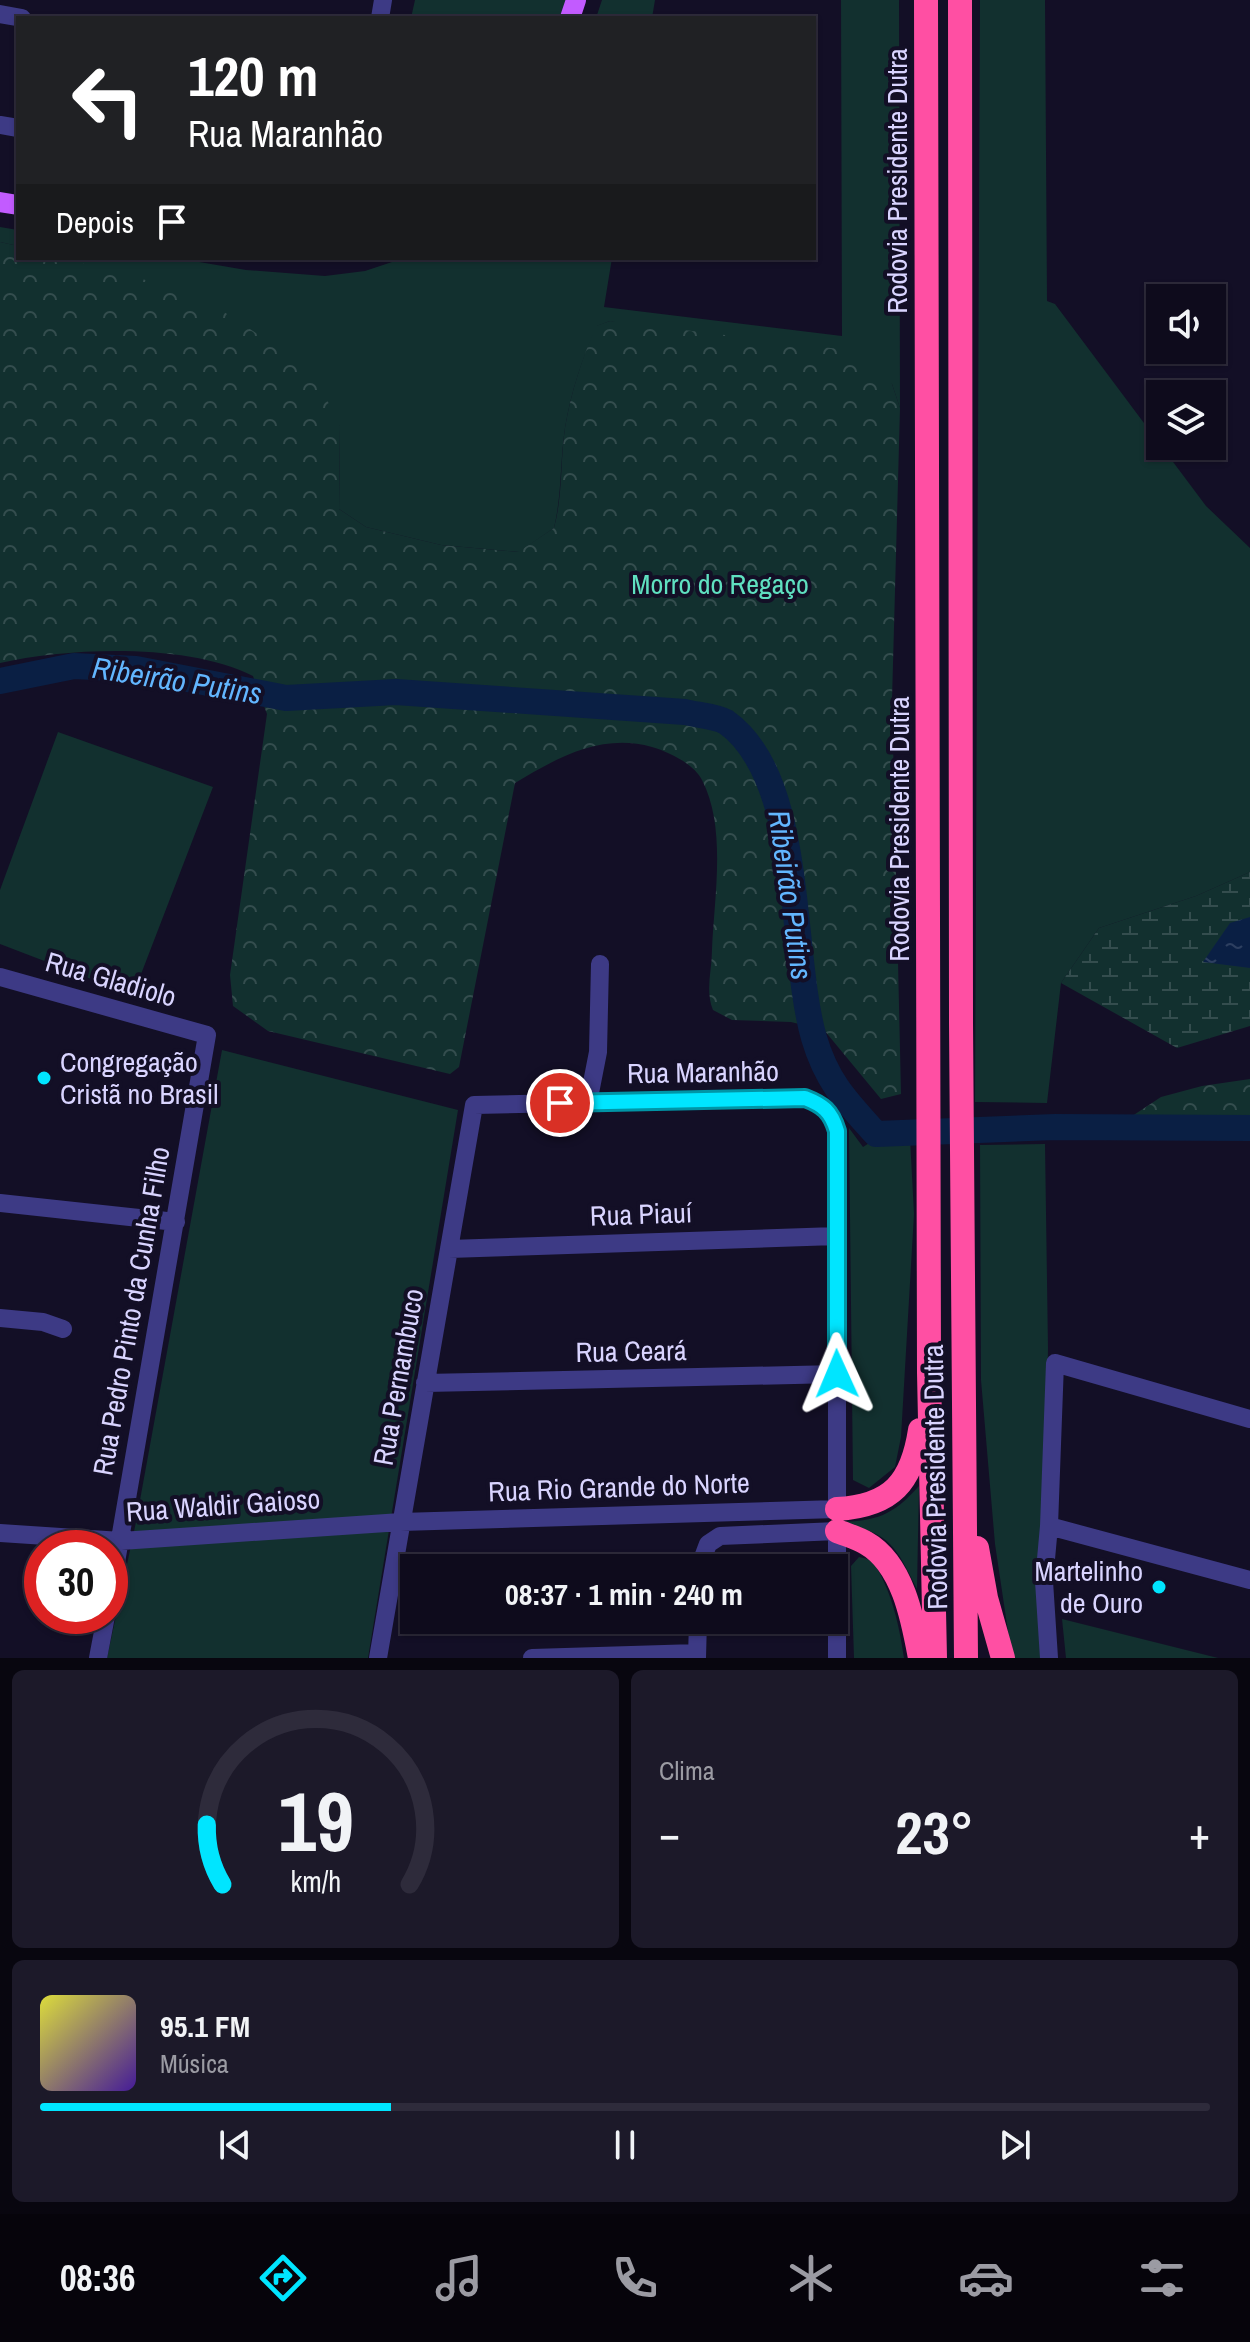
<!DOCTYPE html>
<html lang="pt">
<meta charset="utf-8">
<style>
:root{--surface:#0e0b1c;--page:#1c1929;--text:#f1f3f6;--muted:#9b9ba3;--line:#2e2b3b;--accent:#00e5ff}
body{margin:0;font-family:"Archivo Narrow",sans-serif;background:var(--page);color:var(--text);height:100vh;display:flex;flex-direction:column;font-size:30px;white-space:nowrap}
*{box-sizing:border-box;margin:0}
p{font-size:26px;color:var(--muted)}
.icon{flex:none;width:44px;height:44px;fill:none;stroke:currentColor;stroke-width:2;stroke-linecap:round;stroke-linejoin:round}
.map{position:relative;height:1658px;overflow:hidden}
.details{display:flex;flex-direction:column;gap:12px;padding:12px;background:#08060f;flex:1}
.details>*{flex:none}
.banner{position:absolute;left:16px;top:16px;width:800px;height:244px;border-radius:0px;box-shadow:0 2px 6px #0004,0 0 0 2px var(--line);background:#202124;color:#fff;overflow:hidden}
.controls{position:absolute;left:1146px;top:284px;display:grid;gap:16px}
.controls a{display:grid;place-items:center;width:80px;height:80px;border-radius:0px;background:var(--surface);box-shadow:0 2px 6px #0004,0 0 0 2px var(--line);font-size:40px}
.speed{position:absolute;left:24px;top:1530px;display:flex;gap:16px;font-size:40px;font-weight:700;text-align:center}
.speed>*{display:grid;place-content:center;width:104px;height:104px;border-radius:50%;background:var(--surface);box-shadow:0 2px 6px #0004,0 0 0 2px var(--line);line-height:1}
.speed .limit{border:12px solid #d22;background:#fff;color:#111}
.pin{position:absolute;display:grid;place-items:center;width:68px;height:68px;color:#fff;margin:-34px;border:4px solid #fff;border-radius:50%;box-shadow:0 2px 8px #0007}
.me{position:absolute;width:88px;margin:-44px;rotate:359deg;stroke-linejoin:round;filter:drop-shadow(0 0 6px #0008)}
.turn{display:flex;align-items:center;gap:28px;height:168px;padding:0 40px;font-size:36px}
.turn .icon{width:104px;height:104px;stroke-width:2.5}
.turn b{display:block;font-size:56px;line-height:68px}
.then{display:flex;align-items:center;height:76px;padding:0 40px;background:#0003;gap:16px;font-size:30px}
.big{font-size:60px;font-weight:800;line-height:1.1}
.details .tile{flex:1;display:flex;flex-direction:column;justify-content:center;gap:12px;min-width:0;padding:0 28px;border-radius:12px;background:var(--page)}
.details .dial{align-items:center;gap:0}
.dial svg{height:208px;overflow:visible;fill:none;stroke:var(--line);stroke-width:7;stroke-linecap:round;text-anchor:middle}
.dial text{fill:var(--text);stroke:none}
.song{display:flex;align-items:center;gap:24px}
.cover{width:96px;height:96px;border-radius:12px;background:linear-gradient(135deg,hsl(60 70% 55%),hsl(260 70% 35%))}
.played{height:8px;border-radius:4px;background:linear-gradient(90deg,var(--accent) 30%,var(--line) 30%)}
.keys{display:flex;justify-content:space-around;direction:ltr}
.heat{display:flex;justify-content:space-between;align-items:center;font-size:44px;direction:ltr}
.details .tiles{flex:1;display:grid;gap:12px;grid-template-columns:1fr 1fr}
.tile:last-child{grid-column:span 2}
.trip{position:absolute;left:400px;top:1554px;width:448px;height:80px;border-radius:0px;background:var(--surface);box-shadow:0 2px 6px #0004,0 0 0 2px var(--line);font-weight:800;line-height:80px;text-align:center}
.tab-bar{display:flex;height:128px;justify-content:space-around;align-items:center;background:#06040b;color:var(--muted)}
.tab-bar .icon{width:56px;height:56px}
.tab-bar .current{color:var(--accent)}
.tab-bar b{font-size:36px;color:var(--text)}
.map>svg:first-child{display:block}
.grass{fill:#12302f}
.forest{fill:url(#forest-crowns)}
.wetland{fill:url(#wetland-marsh)}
.water{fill:url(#water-ripples)}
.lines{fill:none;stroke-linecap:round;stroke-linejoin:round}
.river{stroke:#0a1f44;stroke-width:26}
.minor{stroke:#3d3a85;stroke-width:18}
.major{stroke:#c25bff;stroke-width:20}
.highway{stroke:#ff4fa3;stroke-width:24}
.route-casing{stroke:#0095a6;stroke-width:20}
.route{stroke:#00e5ff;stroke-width:14}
.poi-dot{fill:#00e5ff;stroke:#130f26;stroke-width:3}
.labels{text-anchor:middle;stroke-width:8;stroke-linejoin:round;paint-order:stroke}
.street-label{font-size:28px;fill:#d9d4ff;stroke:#130f26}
.park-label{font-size:28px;fill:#5fe0c0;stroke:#130f26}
.poi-label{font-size:28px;fill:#d9d4ff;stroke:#130f26;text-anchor:start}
.water-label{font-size:30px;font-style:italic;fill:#62b6ff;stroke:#130f26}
</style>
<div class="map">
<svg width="1250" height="1658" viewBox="0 0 1250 1658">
<defs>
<pattern id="forest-crowns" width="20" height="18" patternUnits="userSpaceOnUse" patternTransform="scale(2)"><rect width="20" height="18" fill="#12302f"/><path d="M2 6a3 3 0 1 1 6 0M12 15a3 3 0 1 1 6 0" fill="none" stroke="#344d4e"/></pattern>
<pattern id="wetland-marsh" width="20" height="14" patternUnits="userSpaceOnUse" patternTransform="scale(2)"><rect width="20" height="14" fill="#12302f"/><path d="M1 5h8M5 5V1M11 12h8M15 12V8" fill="none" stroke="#344d4e"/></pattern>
<pattern id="water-ripples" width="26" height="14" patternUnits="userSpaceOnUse" patternTransform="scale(2)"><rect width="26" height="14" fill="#0a1f44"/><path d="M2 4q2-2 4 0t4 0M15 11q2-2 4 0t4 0" fill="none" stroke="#2d3f60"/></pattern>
</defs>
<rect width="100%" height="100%" fill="#130f26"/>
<path class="grass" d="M415 0H571L565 18H411Z
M602 0H655L652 18H596Z
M841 0H899L900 408 892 384 610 321 597 326C582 359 571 392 565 428 560 461 562 495 554 528L519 552 441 545 366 527 339 509 340 426 83 265 61 258H176L246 270 325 276 365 271 404 258H612L604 307 842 336Z
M980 0H1045L1047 301 1055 304 1206 506 1250 548V872L1196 896 1099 928 1061 983 1047 1103 975 1102Z
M0 227 18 230V246L0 242Z
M58 732 213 787 133 995 0 944V890Z
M222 1050 458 1110 368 1658H107L136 1522Z
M849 1128 863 1147 874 1140 910 1138 914 1214 901 1437 895 1467 869 1488 853 1480Z
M1045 1144 1048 1348 1043 1658H1012L995 1544 981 1380 980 1145Z
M919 1486 917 1589C894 1543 890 1533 837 1522 877 1521 892 1516 919 1486Z
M859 1557 872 1560C891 1589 899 1623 904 1658H854L851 1566Z
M1062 1619 1218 1658H1066Z"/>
<path class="forest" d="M0 242 18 246V258H61L161 284 221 310 312 370 340 426 339 509 366 527 441 545 518 552 554 528C563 495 560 462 565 428 571 392 582 359 596 326L610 321 839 349 892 384 900 408 892 699 901 1094 881 1099 824 1030 791 1022 732 1020 713 1010C705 990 712 971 712 950 714 898 727 828 702 780 694 764 669 752 652 747 602 733 558 757 515 783L459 1067 450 1074 268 1031 233 1006 230 975 267 714 253 676C189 643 70 647 0 663Z
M1250 1079V1128H1114L1161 1097 1202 1086Z"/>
<path class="wetland" d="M1250 872V1026L1177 1048 1061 983 1099 928 1196 896Z"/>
<path class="water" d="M1250 917V968L1203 962 1230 923Z"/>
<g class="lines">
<path class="river" d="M0 681 74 666 136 669 286 698 396 692 685 712C697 715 716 716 726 722 805 778 789 951 814 1038 827 1082 846 1101 876 1134L1055 1127 1250 1128"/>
<path class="minor" d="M0 14 22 18
M380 18 383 0
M0 125 18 128
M0 977 207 1035 110 1597
M588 1103 598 1052 600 964
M0 1203 176 1222
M449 1249 836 1236
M0 1318 43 1322 63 1329
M425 1383 837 1374
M1049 1526 1250 1580
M0 1533 121 1541 401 1522 837 1509V1131C831 1111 823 1105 805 1098L474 1105C442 1289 410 1474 378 1658
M699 1568 708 1544 720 1536 837 1531V1658
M98 1658 106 1616
M532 1658 697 1653
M697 1658 698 1620
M1049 1658 1044 1581 1049 1526 1055 1363 1250 1419"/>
<path class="major" d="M570 18 576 0
M0 202 18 205"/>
<path class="highway" d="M926 0 929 1373 935 1658
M960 0 961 1023 966 1658
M837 1509C892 1506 912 1482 920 1430
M837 1531C847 1535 858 1538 866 1543 903 1564 913 1620 920 1658
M977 1548 986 1598 1003 1658"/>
</g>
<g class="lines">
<defs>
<path id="route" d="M560 1103 805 1098C823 1105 831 1111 837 1131V1374"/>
</defs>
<use href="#route" class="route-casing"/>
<use href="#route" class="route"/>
</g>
<g class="poi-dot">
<circle cx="44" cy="1078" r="8"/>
<circle cx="1159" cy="1587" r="8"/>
</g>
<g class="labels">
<g class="street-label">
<text transform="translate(897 181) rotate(-90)" y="10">Rodovia Presidente Dutra</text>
<text transform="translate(899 829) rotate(-90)" y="10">Rodovia Presidente Dutra</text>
<text transform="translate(111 979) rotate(16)" y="10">Rua Gladiolo</text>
<text transform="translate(703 1072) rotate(-1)" y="10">Rua Maranhão</text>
<text transform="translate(641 1214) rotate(-2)" y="10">Rua Piauí</text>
<text transform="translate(131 1311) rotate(-80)" y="10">Rua Pedro Pinto da Cunha Filho</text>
<text transform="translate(631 1351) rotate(-1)" y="10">Rua Ceará</text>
<text transform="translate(398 1377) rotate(-80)" y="10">Rua Pernambuco</text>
<text transform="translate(935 1477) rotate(-91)" y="10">Rodovia Presidente Dutra</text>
<text transform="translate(619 1487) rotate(-2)" y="10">Rua Rio Grande do Norte</text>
<text transform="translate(223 1505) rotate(-4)" y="10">Rua Waldir Gaioso</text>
</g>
<g class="park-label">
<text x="720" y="594">Morro do Regaço</text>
</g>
<g class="poi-label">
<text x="60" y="1072">Congregação<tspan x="60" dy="32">Cristã no Brasil</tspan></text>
<text x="1143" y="1581" text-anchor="end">Martelinho<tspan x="1143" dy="32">de Ouro</tspan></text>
</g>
<g class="water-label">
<text transform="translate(177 681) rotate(9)" y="10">Ribeirão Putins</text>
<text transform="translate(790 895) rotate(82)" y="10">Ribeirão Putins</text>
</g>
</g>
</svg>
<div class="controls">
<a><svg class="icon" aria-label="sound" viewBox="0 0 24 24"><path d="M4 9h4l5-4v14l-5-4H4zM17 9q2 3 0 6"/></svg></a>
<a><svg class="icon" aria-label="layers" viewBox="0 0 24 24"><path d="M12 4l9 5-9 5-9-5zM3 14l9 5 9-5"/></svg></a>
</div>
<div class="speed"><div class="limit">30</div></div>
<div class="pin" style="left:560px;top:1103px;background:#d93025"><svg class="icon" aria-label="arrive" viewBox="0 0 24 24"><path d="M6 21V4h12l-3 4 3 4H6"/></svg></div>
<svg class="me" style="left:837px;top:1374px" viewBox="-20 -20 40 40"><path d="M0-17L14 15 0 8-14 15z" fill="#00e5ff" stroke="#fff" stroke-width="4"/></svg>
<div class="trip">08:37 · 1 min · 240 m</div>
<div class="banner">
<div class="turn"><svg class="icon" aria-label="left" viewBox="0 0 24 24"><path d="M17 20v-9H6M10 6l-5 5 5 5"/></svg><div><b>120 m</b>Rua Maranhão</div></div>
<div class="then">Depois<svg class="icon" aria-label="arrive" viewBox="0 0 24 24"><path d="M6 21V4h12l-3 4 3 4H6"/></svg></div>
</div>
</div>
<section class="details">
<div class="tiles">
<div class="tile dial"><svg viewBox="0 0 100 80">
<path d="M14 69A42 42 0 1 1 86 69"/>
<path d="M14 69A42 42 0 0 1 8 46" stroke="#00e5ff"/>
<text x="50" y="56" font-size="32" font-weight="700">19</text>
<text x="50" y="72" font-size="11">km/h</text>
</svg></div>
<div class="tile"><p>Clima</p>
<div class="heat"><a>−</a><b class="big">23°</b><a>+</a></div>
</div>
<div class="tile">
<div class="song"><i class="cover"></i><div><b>95.1 FM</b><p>Música</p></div></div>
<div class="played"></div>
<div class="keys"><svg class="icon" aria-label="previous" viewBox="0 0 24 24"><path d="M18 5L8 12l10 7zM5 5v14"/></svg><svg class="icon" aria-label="pause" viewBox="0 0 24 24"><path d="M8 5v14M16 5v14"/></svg><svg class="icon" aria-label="next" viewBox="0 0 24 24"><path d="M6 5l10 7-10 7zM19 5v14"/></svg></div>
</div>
</div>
</section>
<nav class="tab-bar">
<b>08:36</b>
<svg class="icon current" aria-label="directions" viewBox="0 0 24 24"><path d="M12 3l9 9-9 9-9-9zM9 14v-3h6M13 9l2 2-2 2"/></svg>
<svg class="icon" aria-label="music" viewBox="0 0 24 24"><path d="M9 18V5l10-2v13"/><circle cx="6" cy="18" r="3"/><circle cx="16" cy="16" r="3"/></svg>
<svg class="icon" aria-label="phone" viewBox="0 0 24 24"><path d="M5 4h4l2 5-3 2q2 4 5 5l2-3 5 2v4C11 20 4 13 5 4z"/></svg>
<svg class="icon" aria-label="climate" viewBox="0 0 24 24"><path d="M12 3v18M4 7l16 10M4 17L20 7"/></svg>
<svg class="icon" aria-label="car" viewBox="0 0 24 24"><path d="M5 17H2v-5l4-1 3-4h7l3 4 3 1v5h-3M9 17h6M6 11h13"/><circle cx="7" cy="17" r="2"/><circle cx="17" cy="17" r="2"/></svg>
<svg class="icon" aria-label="filters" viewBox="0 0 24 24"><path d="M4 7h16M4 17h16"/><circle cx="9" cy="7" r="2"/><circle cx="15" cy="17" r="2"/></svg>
</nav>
